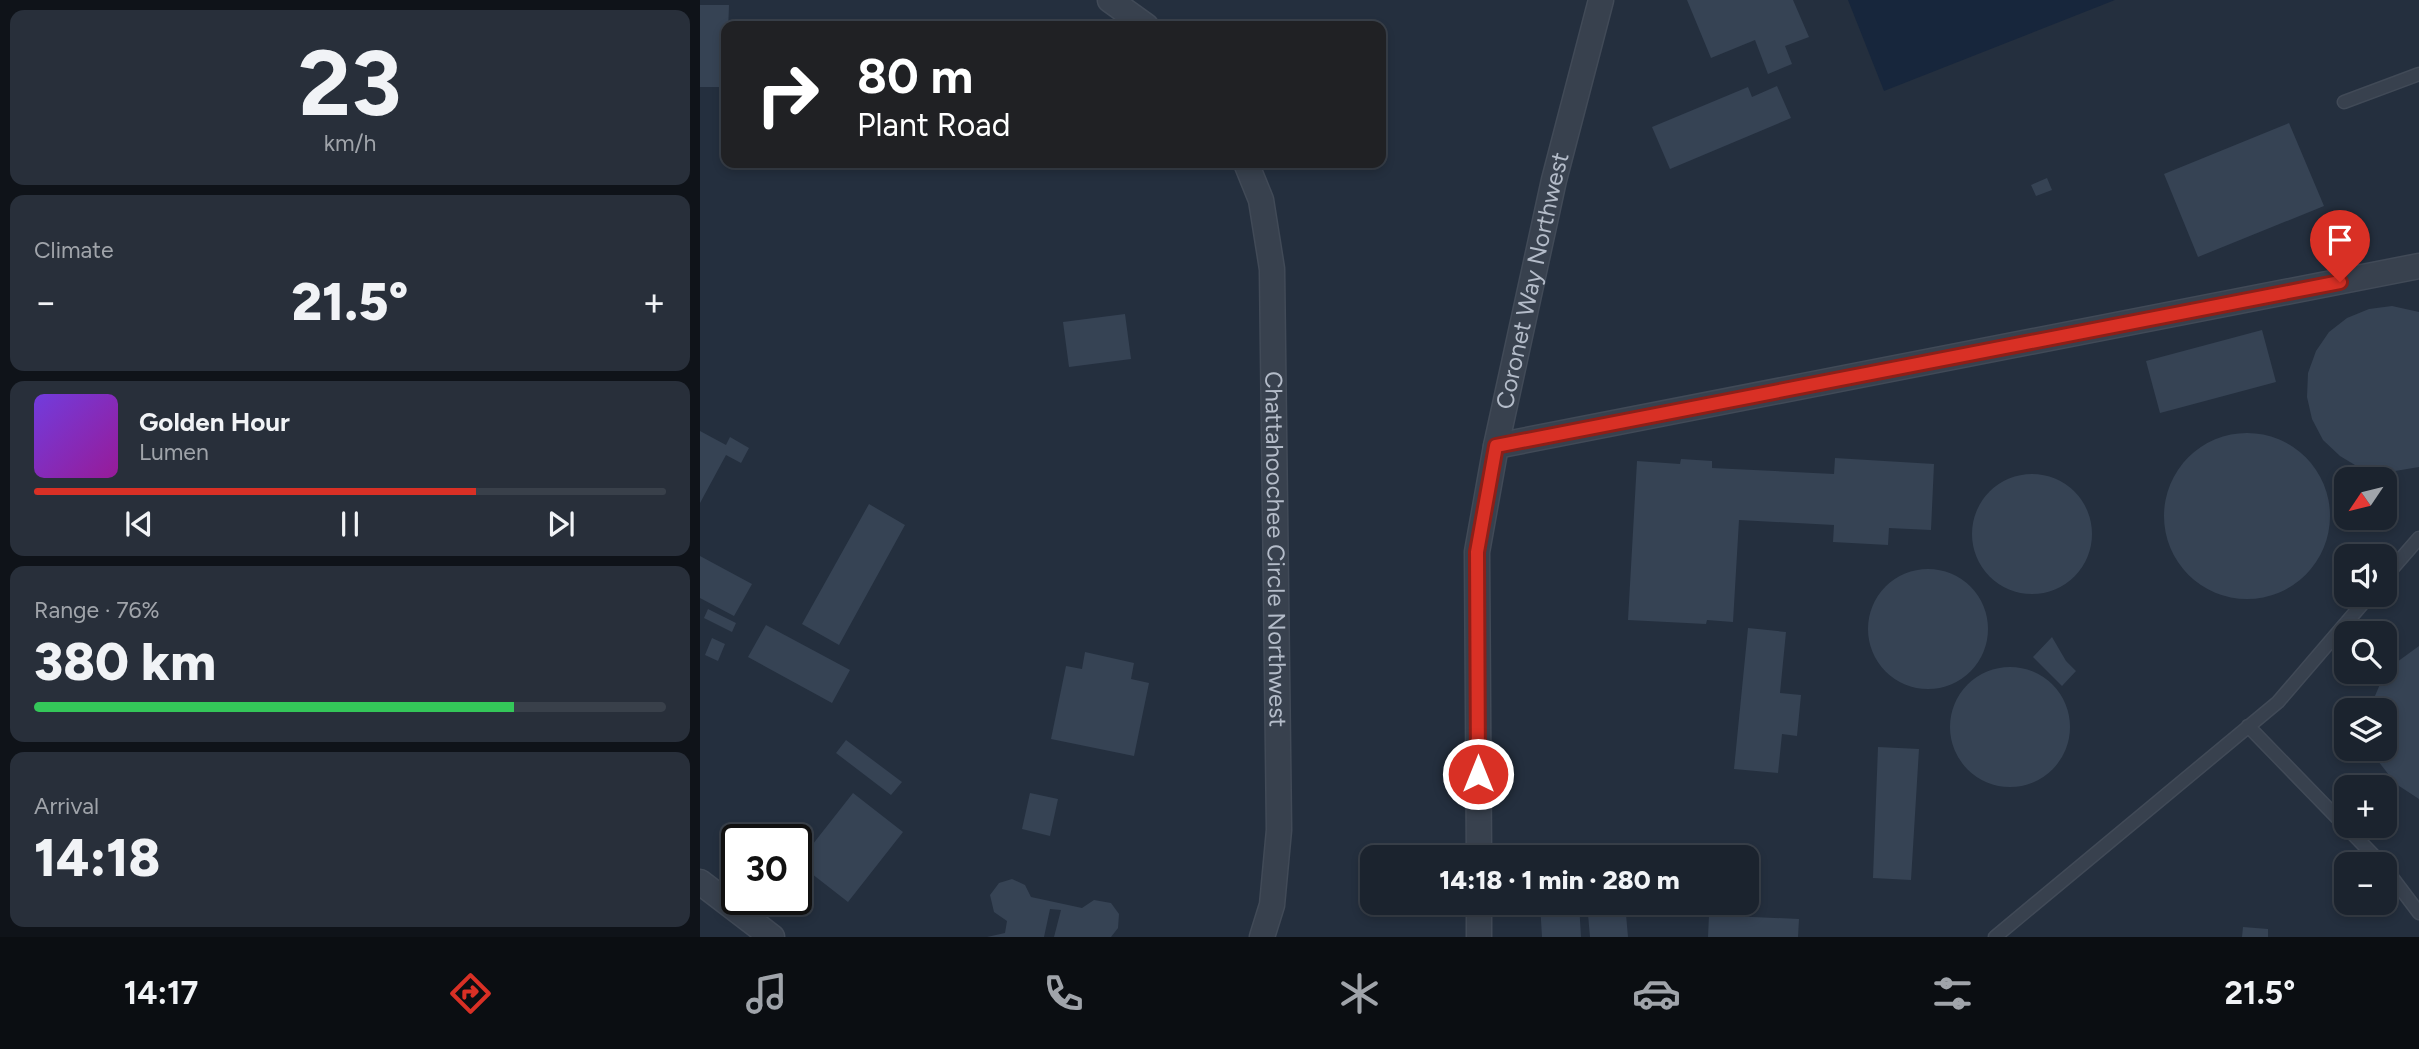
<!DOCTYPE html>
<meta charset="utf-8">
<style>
:root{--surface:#1b232e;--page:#282f3a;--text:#f1f3f6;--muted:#a0a4aa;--line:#39404a;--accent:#d93025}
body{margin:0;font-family:Figtree,sans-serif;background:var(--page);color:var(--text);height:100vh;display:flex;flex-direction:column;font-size:26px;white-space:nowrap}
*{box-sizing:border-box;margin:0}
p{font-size:23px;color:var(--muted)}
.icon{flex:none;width:38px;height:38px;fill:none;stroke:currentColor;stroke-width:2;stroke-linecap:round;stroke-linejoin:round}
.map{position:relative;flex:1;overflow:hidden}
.drawer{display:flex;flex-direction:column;gap:10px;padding:10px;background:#0f1319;width:700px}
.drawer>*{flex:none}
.hud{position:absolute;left:21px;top:21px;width:665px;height:147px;border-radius:14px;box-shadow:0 4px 10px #0003,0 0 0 2px var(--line);background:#202124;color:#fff;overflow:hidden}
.needle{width:46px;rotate:235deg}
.tools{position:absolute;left:1634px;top:467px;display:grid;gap:14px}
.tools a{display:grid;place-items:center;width:63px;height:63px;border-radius:14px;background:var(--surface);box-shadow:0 4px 10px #0003,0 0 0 2px var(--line);font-size:35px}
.speed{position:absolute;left:21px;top:824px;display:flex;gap:14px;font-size:35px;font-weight:700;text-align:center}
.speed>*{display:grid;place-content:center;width:91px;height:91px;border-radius:50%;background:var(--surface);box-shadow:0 4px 10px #0003,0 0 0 2px var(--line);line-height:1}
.speed .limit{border:4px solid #111;border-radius:10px;background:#fff;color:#111}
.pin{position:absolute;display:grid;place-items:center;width:60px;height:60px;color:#fff;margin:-72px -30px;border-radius:50% 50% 50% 0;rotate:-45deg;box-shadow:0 0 7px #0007}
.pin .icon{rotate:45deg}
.me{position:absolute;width:77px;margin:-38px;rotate:0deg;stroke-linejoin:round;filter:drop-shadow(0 0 5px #0008)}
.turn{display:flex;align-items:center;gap:24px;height:147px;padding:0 21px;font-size:32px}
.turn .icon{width:91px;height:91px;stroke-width:2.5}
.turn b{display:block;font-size:49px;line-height:60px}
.big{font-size:52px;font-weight:800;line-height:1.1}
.drawer .card{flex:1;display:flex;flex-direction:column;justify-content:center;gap:10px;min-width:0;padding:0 24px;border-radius:14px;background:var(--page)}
.drawer .dial{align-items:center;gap:0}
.dial b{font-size:91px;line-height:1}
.song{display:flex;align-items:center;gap:21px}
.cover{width:84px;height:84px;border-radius:10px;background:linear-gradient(135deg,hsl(260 70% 55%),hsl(300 70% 35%))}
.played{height:7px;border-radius:4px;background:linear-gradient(90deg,var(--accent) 70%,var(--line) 70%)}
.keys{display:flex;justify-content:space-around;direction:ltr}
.heat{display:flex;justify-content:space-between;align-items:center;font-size:38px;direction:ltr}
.charge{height:10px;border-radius:5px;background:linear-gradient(90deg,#34c759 76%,var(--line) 0)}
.trip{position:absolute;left:660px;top:845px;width:399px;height:70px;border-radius:14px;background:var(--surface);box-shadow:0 4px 10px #0003,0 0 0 2px var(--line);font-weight:800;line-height:70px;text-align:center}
.tabs{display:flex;height:112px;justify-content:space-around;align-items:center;background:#0b0e12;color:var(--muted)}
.tabs .icon{width:49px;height:49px}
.tabs .current{color:var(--accent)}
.tabs b{font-size:32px;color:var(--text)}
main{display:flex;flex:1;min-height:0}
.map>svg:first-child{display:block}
.water{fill:#17263c}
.building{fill:#364354}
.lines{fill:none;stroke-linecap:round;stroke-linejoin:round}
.lane-casing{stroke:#414a57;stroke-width:15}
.street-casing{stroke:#414a57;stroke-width:27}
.lane{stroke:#38414e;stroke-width:12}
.street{stroke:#38414e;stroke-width:24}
.route-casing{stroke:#8d1f18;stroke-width:18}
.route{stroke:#d93025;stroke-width:12}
.labels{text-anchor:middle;stroke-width:7;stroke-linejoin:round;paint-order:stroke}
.street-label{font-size:24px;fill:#b4bcc9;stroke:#1d2633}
</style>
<main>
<section class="drawer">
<div class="card dial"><b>23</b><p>km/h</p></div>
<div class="card"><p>Climate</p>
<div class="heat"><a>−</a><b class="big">21.5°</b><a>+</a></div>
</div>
<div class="card">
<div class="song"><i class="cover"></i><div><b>Golden Hour</b><p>Lumen</p></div></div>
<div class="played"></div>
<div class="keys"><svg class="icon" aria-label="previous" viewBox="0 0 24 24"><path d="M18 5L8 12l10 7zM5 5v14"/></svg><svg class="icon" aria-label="pause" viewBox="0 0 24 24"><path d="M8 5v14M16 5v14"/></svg><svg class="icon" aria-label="next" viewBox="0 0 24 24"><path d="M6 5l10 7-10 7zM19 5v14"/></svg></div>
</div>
<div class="card"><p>Range · 76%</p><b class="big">380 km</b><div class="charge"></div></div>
<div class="card"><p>Arrival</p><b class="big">14:18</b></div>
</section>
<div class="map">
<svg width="1719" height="937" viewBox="0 0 1719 937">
<rect width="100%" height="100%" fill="#242f3e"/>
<path class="water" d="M1148 0H1415L1184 91Z"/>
<path class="building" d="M987 0H1093L1109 37 1085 46 1092 64 1068 74 1055 40 1011 58Z
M0 5H29L26 87H0Z
M1077 86 1091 118 970 169 952 127 1048 87 1052 97Z
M1589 123 1624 206 1498 257 1464 174Z
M1347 178 1352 190 1336 196 1331 185Z
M1692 306 1719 312V467L1683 473 1660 468 1640 456 1623 440 1612 419 1607 397 1608 373 1616 351 1629 332 1647 318 1669 309Z
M425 314 431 359 369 367 363 322Z
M1562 330 1576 382 1460 413 1446 361Z
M0 431 26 445 30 437 49 448 41 463 26 455 0 503Z
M1464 516a83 83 0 1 1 166 0a83 83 0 1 1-166 0Z
M1135 458 1234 464 1231 530 1189 528 1188 545 1133 542 1134 525 1039 520 1033 622 1007 620 1006 624 928 620 937 461 980 464 981 459 1012 461V468L1134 474Z
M1272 534a60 60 0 1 1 120 0a60 60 0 1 1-120 0Z
M169 504 205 525 139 645 102 624Z
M0 556 52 584 34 616 0 598Z
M1168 629a60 60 0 1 1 120 0a60 60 0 1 1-120 0Z
M8 609 36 623 32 632 4 618Z
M66 625 150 670 132 703 48 657Z
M1048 628 1086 632 1080 693 1101 695 1097 736 1082 734 1078 773 1034 769Z
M1352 637 1366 661 1376 671 1362 686 1333 657Z
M12 638 25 644 18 661 5 655Z
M1719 646V799L1696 784 1678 761 1674 749H1685V710H1669L1686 670Z
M385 652 434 663 431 679 449 683 434 756 351 739 366 666 382 669Z
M1250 727a60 60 0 1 1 120 0a60 60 0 1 1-120 0Z
M146 740 202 782 191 795 136 753Z
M1178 747 1219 749 1211 880 1173 878Z
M153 793 203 832 148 902 98 863Z
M330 793 358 799 350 836 322 829Z
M921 843 922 858H883L882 846Z
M875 846 876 858H837L836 849Z
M312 879 325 885 331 897 382 908 394 900 411 903 419 914 418 928 411 937H354L361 910 350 909 344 937H287L305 933 307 921 294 912 290 895 299 883Z
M840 903H879L881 937H842Z
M887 903H925L928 937H890Z
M1009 915 1099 919 1098 937H1008Z
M1543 927 1568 929V937H1542Z"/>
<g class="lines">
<defs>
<path id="lane" d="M1644 102 1719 74
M1685 577 1719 538
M1548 726 1682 864
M1685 868 1719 913
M1295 937 1578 702 1670 595"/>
<g id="street">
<path d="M410 0 446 26"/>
<path id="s1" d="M546 163 561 200 572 269 579 830 572 905 562 937"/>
<path d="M796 446 1719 266"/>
<path id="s2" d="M779 858 777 552 796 446 854 180 901 0"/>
<path d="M0 882 72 937"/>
<path d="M779 903V937"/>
</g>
</defs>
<use href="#lane" class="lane-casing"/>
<use href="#street" class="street-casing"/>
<use href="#lane" class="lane"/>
<use href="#street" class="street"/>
</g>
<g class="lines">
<defs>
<path id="route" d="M778 774 777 552 796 446 1640 282"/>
</defs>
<use href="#route" class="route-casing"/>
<use href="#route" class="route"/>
</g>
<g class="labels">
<g class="street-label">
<text dy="8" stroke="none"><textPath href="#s2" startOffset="583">Coronet Way Northwest</textPath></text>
<text dy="8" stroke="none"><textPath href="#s1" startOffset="390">Chattahoochee Circle Northwest</textPath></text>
</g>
</g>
</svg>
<div class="tools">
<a><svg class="needle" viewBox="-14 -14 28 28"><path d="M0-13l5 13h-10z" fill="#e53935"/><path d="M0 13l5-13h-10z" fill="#a0a4aa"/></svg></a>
<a><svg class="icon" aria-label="sound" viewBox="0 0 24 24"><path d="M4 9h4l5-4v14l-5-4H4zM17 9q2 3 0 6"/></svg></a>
<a><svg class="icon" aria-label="search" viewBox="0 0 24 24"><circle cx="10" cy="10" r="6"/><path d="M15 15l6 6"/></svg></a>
<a><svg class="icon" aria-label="layers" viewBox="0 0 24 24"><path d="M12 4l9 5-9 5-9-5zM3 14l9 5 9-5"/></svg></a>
<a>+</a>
<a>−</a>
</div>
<div class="speed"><div class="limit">30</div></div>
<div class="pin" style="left:1640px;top:282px;background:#d93025"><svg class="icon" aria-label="arrive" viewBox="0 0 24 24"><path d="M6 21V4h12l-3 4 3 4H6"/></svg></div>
<svg class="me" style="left:778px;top:774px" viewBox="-20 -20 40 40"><circle r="17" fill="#d93025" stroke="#fff" stroke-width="3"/><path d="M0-11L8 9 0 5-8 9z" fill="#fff"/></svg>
<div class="trip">14:18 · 1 min · 280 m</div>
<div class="hud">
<div class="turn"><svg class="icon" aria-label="right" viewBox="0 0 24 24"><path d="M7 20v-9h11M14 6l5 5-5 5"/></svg><div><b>80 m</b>Plant Road</div></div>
</div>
</div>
</main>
<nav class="tabs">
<b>14:17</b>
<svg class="icon current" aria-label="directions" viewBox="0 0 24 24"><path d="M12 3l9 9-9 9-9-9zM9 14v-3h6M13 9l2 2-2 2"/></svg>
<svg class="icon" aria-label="music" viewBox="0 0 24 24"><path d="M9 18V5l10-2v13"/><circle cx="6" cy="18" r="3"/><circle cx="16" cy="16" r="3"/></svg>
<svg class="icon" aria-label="phone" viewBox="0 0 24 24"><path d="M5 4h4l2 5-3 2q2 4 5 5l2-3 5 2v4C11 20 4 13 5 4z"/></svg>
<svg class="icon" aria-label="climate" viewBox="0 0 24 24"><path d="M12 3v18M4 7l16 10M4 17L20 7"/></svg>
<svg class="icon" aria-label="car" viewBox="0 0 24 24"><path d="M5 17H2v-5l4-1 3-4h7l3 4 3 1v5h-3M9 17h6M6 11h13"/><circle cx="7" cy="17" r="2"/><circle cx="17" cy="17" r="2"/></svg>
<svg class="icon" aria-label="filters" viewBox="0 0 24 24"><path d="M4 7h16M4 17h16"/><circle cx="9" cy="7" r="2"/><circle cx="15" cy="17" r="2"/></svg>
<b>21.5°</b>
</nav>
